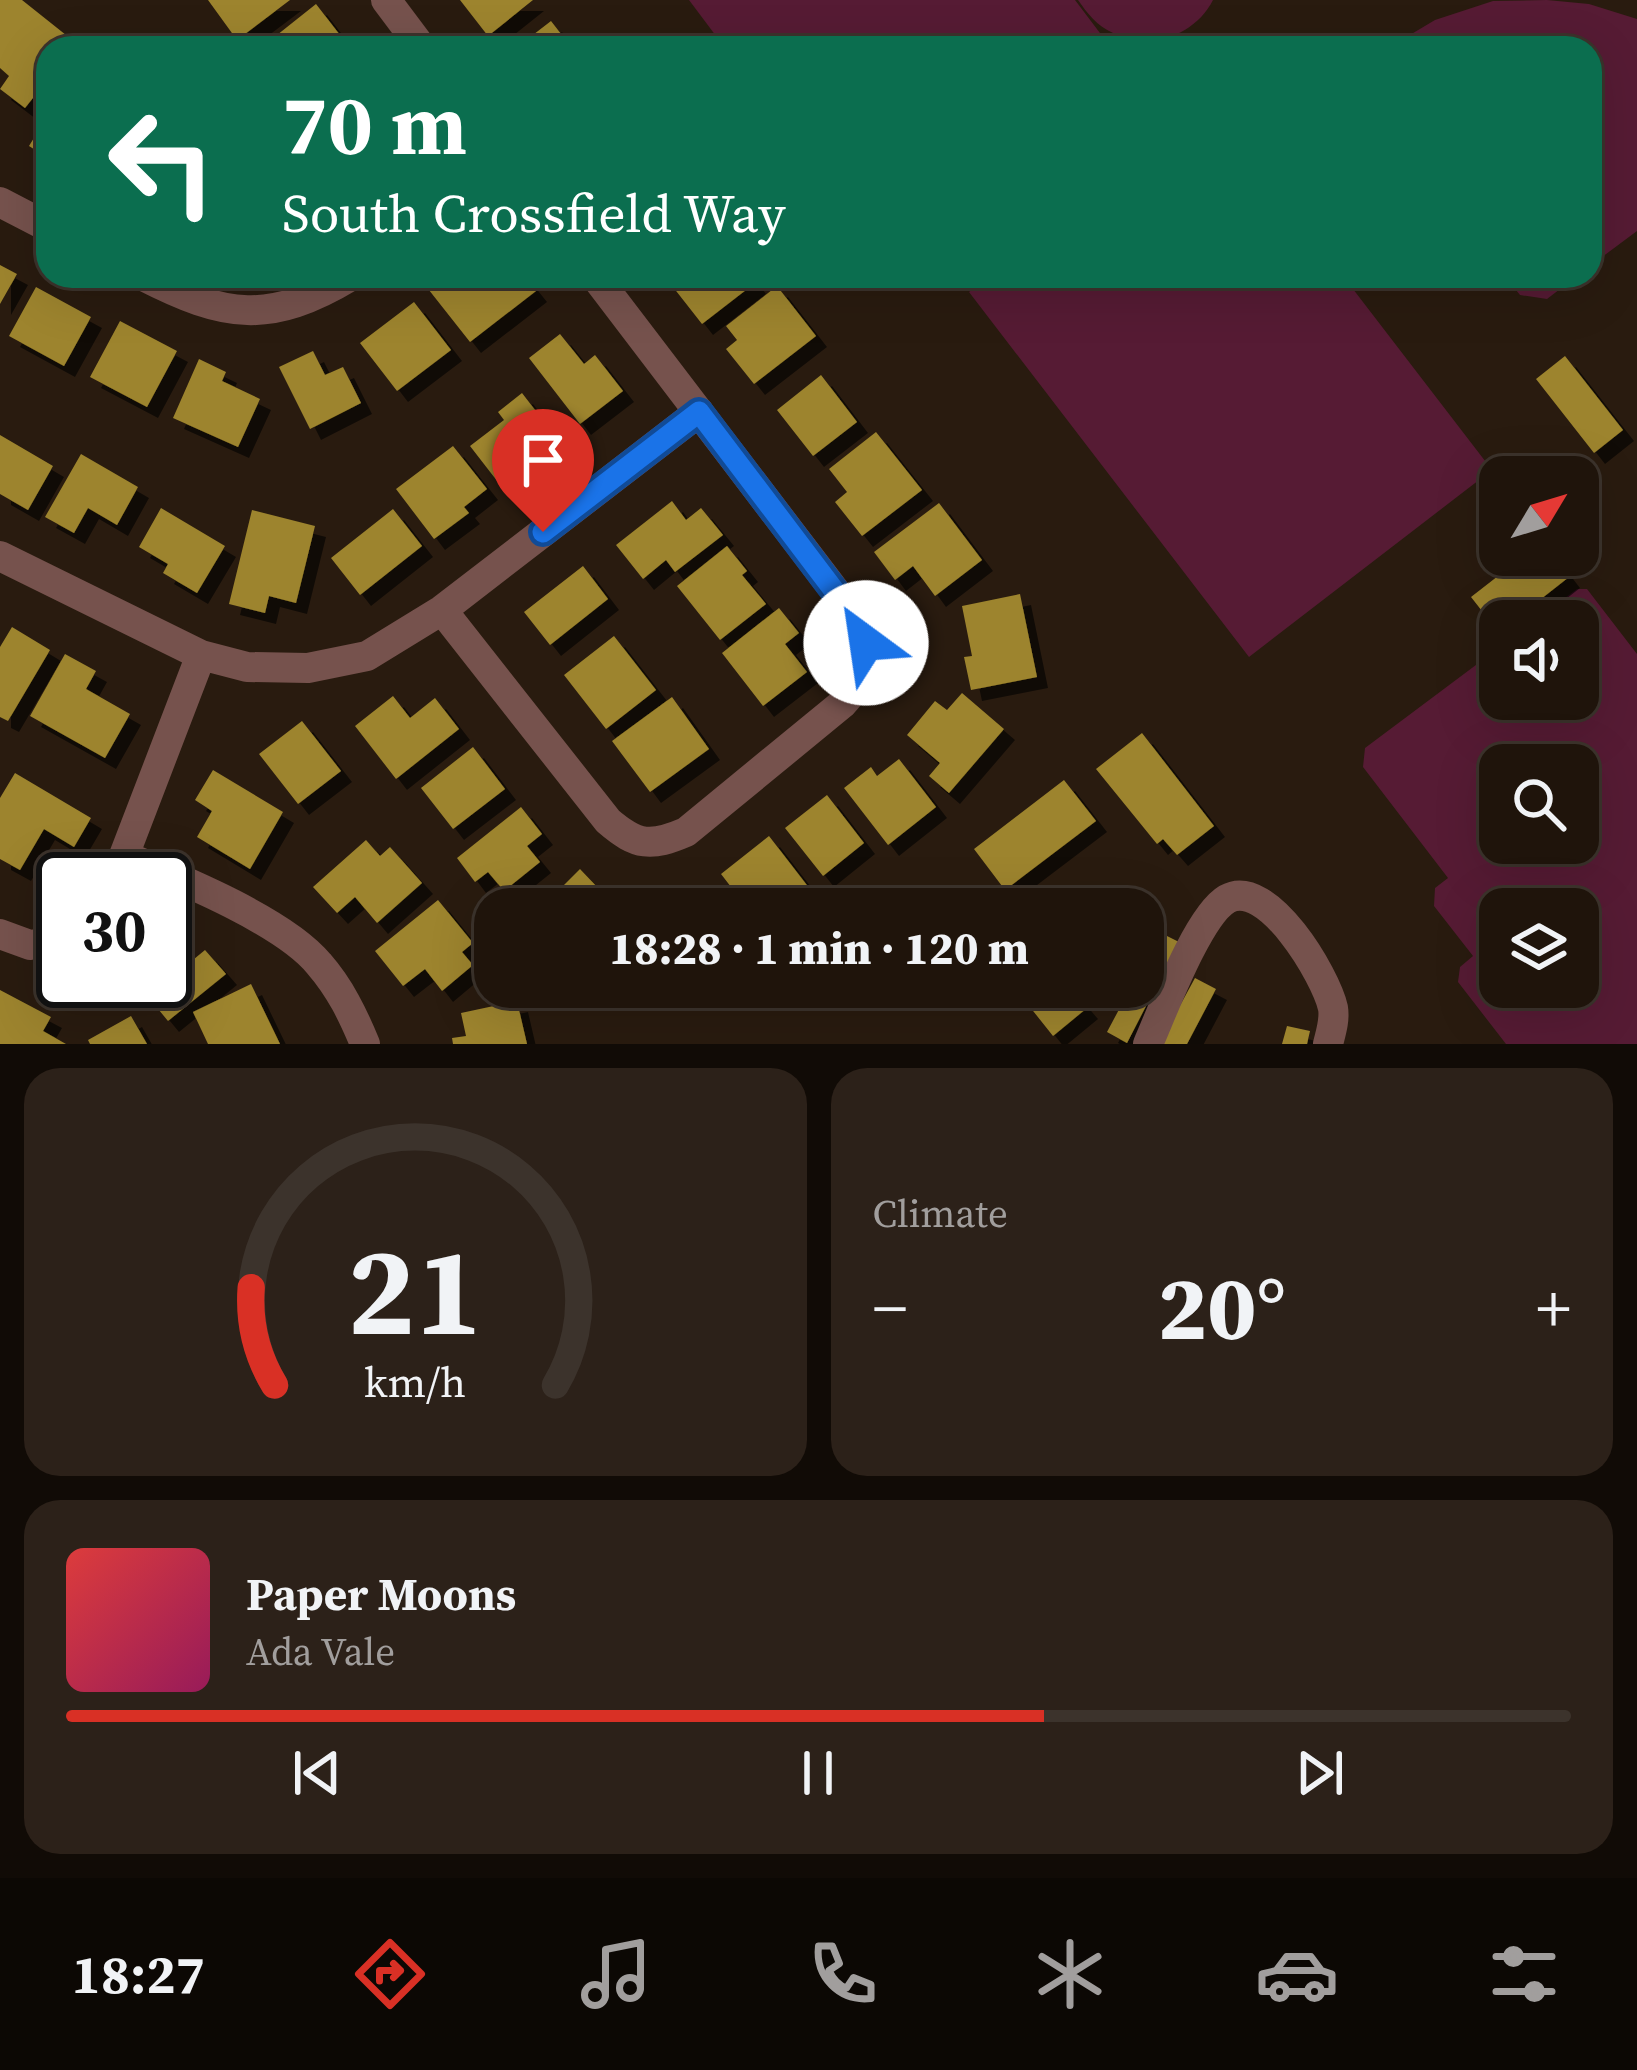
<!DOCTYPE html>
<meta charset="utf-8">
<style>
:root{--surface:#1f140b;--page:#2c2119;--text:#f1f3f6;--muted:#a19e9d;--line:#3c332c;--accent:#d93025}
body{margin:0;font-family:"Source Serif 4",serif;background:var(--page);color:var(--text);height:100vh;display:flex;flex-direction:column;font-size:45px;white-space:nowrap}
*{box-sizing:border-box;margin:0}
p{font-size:39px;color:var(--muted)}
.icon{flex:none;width:66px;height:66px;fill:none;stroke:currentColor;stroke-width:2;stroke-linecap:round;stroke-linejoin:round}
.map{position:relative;height:1044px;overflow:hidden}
.panel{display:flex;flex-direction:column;gap:24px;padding:24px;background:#110b06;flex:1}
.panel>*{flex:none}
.guide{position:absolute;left:36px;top:36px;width:1566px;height:252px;border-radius:36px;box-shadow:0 12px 48px #0002,0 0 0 3px var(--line);background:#0b6e4f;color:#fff;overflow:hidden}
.needle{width:78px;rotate:52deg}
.buttons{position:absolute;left:1479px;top:456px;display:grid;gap:24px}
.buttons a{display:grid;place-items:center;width:120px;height:120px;border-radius:24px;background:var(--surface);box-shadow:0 12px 48px #0002,0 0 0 3px var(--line);font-size:60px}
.speed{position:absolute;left:36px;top:852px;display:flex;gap:24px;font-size:60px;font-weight:700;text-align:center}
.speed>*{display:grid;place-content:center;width:156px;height:156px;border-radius:50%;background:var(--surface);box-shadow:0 12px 48px #0002,0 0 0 3px var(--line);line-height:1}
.speed .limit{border:6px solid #111;border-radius:18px;background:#fff;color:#111}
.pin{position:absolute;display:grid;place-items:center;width:102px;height:102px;color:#fff;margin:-123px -51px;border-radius:50% 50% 50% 0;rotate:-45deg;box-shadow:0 0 12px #0007}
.pin .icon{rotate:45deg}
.me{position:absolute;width:132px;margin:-66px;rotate:329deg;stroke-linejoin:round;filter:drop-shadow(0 0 9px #0008)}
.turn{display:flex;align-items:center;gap:42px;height:252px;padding:0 48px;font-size:54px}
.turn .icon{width:156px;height:156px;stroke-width:2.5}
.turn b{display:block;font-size:84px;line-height:102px}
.big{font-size:90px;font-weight:800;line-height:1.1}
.panel .card{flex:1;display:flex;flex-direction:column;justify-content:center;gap:18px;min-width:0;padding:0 42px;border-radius:36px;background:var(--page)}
.panel .dial{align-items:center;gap:0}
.dial svg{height:312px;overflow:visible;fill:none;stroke:var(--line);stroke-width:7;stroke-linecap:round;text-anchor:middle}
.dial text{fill:var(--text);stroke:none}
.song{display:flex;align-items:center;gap:36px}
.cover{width:144px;height:144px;border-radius:18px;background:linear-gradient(135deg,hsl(0 70% 55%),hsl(330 70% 35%))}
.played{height:12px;border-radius:6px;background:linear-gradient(90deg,var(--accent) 65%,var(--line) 65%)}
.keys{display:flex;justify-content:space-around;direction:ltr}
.heat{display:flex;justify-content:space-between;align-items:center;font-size:66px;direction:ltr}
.panel .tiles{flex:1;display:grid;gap:24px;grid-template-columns:1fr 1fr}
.card:last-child{grid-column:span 2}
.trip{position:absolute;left:474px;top:888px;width:690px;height:120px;border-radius:36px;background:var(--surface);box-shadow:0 12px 48px #0002,0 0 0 3px var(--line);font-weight:800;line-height:120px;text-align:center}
.menu{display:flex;height:192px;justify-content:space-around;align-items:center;background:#0c0804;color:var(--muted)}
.menu .icon{width:84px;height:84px}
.menu .selected{color:var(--accent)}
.menu b{font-size:54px;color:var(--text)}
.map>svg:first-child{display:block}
.green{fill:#561b34;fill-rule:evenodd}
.building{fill:#9d842d;filter:url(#shadow)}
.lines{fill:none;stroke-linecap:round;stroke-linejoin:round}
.minor{stroke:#76524d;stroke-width:30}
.route-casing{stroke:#114b97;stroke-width:30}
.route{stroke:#1a73e8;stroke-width:21}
</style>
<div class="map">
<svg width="1637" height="1044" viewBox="0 0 1637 1044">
<defs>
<filter id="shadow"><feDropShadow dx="11" dy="11" stdDeviation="0" flood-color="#0009"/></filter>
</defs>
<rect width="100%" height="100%" fill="#291b0f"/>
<path class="green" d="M689 0H1075L1106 41 1097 48H725Z
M1078 0H1213C1195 36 1149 51 1113 33 1097 26 1087 13 1078 0Z
M1547 0 1589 4 1637 19V231L1590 266V48H1388L1435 20 1493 1Z
M990 276H1343L1492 470 1249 657 969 292Z
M1505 276H1577L1547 299 1520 295Z
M1577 589H1587L1637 654V1044H1506L1458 982 1460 967 1473 956 1434 906 1435 888 1448 878 1363 767 1365 748 1500 647V699H1578V621H1534ZM1500 765H1578V843H1500ZM1578 909V987H1500V909Z"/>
<path class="building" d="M0 0H22L76 43 72 48H48V79L25 108 0 89 9 76 0 68Z
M208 0H290L237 40Z
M460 0H533L488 36Z
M316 4 350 48H280L272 39Z
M551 21 572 48H516Z
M48 115V158L29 146Z
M0 265 17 274 0 304Z
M437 276H465L467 279 471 276H524L536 291 470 342 425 285Z
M688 276H750L755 283 702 324 673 287Z
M777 286 816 336 754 384 726 349 737 340 726 326Z
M36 287 91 317 64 366 9 336Z
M414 302 451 350 397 391 360 343Z
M120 321 177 351 147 407 90 377Z
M560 334 584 364 595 355 623 391 580 424 529 358Z
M313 351 325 375 343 367 361 403 310 429 279 367Z
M1565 356 1623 430 1594 453 1536 379Z
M199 359 226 372 222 381 260 399 238 447 173 418Z
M821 375 857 422 813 456 777 410Z
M522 393 559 441 501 486 470 446 504 420 498 412Z
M876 432 922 490 862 536 835 502 847 492 829 469Z
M0 435 53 466 28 510 0 494Z
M453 446 487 489 464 507 469 513 434 539 396 489Z
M81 454 138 487 117 525 88 508 74 533 45 517Z
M672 501 686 520 701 508 723 535 675 572 666 560 643 579 616 545Z
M939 503 982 560 935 596 913 566 895 580 874 552Z
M161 508 225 546 197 593 163 573 168 564 139 547Z
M393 509 422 546 360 595 331 558Z
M252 510 315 526 296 603 269 596 265 613 229 604Z
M727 546 747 571 742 575 766 604 720 640 677 586Z
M1525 555H1552L1569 577 1513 621H1500V634L1471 597Z
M583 566 608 599 550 645 524 612Z
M1020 594 1037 677 971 690 964 657 972 656 962 606Z
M779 608 799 633 785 644 807 672 763 706 722 653Z
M12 627 50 650 8 721 0 717V647Z
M614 636 656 690 606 729 564 675Z
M65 654 96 671 86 689 130 714 105 758 30 716Z
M962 693 1004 729 949 793 929 776 940 763 907 735 935 701 947 710Z
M393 696 410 718 435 698 459 729 396 779 355 726Z
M672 697 709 749 650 792 612 741Z
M302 721 341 771 298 804 259 754Z
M1142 733 1214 826 1177 855 1163 839 1157 844 1096 769Z
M473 747 505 789 453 829 421 788Z
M899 759 936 807 888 845 844 788 871 767 877 776Z
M213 770 283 812 250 869 197 837 212 811 195 800Z
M15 773 91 818 74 847 44 829 20 870 0 859V798Z
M1064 780 1096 821 1005 890 974 849Z
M827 795 864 843 823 876 785 828Z
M521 807 542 834 527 846 540 862 504 891 488 872 475 882 457 858Z
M769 836 813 893 792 909H748L721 874Z
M366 840 380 856 390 847 422 883 377 923 355 897 337 913 313 887Z
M580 869 618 909H540Z
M438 900 473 943 462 952 473 965 442 991 425 969 403 986 375 951Z
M1159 932 1179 942 1127 1043 1107 1032 1131 987H1143V963Z
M165 936 188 964 205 950 226 974 168 1021 135 981H165Z
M1195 978 1216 989 1187 1044H1159Z
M251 984 280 1044H208L193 1012Z
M1014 987H1069L1087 1008 1053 1036Z
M0 990 51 1017 43 1031 66 1044H0Z
M517 1001 527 1044H453L452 1038 466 1036 461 1013Z
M131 1016 147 1044H90L88 1040Z
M1287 1026 1310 1031 1307 1044H1282Z"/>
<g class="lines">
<path class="minor" d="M386 0 422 48
M0 202 48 227
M143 276C225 318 270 325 351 276
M0 556 201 655
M442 610 608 821C637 846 651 847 686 832L842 704C866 678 871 660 861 625L595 276
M125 856C178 878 284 921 319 964 340 988 353 1015 365 1044
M115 879 201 655 247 667 308 668 367 656 442 610 699 412
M0 934 30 945 63 940
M1148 1044C1163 1010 1198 916 1227 899 1267 876 1326 976 1333 1008 1335 1020 1331 1032 1328 1044"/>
</g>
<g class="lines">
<defs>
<path id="route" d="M543 532 699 412 861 626 866 643"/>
</defs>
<use href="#route" class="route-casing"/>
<use href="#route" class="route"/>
</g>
</svg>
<div class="buttons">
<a><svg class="needle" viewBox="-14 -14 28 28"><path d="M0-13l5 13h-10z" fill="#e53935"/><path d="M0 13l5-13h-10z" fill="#a19e9d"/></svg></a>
<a><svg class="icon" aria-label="sound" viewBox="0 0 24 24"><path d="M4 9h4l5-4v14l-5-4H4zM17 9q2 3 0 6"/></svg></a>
<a><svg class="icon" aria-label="search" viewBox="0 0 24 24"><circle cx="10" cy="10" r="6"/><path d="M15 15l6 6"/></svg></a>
<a><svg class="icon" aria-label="layers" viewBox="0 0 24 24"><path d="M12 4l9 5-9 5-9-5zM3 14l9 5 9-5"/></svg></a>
</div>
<div class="speed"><div class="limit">30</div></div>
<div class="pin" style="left:543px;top:532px;background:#d93025"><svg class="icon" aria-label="arrive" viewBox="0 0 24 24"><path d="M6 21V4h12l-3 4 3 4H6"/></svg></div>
<svg class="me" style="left:866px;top:643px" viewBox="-20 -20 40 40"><circle r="19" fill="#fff"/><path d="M0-13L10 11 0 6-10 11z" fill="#1a73e8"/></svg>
<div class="trip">18:28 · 1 min · 120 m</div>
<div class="guide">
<div class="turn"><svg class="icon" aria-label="left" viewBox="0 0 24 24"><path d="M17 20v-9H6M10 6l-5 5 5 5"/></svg><div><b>70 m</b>South Crossfield Way</div></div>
</div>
</div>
<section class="panel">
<div class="tiles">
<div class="card dial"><svg viewBox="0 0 100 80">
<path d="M14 69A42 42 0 1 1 86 69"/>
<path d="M14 69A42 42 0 0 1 8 44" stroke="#d93025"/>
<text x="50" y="56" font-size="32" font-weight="700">21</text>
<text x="50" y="72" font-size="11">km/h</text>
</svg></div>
<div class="card"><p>Climate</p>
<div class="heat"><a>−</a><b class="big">20°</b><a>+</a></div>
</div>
<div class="card">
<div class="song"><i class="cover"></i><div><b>Paper Moons</b><p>Ada Vale</p></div></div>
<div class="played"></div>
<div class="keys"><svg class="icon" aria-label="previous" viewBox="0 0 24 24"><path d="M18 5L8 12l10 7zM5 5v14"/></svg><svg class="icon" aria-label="pause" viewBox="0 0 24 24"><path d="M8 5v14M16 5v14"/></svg><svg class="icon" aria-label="next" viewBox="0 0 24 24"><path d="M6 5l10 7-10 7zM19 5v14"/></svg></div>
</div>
</div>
</section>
<nav class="menu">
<b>18:27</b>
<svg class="icon selected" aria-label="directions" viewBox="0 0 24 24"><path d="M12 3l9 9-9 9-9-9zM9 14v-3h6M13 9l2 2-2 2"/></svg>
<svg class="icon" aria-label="music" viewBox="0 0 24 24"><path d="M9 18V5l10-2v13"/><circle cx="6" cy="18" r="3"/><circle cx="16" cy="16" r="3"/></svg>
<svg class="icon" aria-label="phone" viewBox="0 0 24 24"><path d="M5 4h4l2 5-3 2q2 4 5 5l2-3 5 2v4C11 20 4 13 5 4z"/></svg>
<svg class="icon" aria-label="climate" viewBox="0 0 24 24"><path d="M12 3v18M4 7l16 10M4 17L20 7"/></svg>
<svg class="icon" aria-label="car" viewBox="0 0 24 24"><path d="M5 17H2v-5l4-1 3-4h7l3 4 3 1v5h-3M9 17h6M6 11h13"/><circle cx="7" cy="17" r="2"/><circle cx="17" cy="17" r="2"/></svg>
<svg class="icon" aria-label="filters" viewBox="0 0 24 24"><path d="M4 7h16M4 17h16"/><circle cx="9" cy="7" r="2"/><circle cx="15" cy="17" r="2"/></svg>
</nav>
